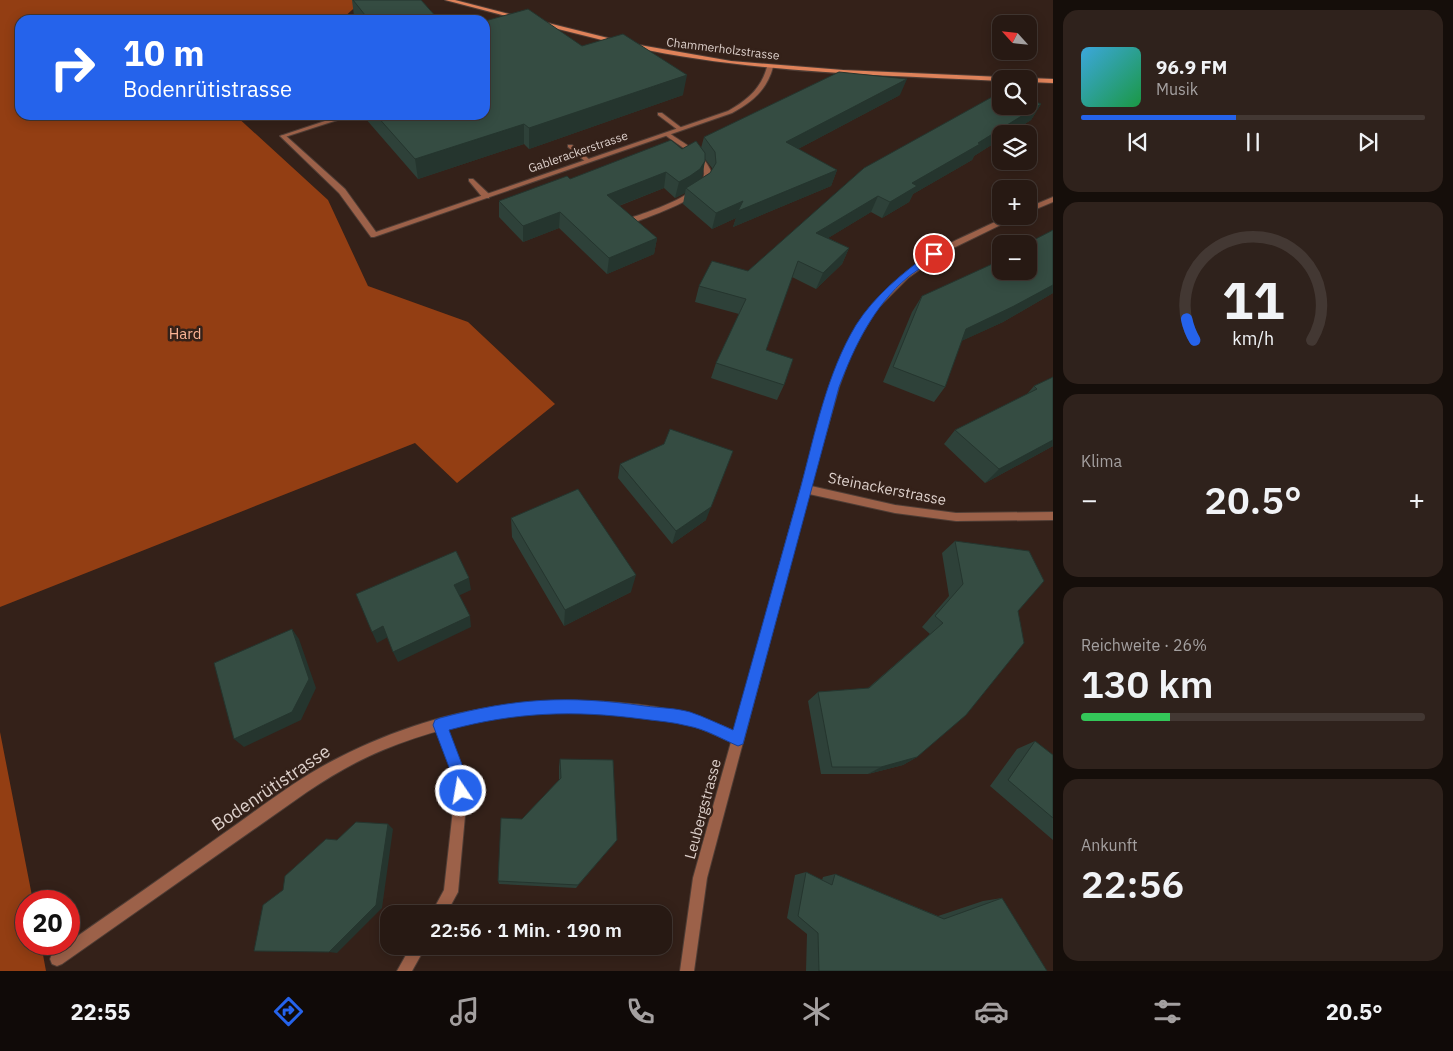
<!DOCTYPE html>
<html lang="de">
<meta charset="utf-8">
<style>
:root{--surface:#271913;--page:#2f221c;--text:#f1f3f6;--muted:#a4a0a0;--line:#433833;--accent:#2563eb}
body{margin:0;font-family:"IBM Plex Sans",sans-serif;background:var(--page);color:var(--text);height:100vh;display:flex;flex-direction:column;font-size:19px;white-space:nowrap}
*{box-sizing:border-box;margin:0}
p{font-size:16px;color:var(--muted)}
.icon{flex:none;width:28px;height:28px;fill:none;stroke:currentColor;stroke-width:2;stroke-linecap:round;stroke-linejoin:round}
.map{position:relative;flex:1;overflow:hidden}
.sheet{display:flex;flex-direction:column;gap:10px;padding:10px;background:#150e0a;width:400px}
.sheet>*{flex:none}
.hud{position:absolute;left:15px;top:15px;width:475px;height:105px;border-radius:15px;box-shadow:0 2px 12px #0003,0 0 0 1px var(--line);background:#2563eb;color:#fff;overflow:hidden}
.needle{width:32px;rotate:297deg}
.tools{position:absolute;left:992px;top:15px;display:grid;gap:10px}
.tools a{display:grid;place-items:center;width:45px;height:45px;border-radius:10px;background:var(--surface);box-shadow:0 2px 12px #0003,0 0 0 1px var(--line);font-size:25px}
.speed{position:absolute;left:15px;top:890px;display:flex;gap:10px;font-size:25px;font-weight:700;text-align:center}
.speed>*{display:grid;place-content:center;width:65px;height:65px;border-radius:50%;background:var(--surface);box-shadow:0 2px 12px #0003,0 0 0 1px var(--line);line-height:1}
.speed .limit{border:8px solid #d22;background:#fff;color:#111}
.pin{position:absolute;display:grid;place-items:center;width:42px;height:42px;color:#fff;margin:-21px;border:2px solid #fff;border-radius:50%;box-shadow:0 1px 5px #0007}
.me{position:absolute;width:55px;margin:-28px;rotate:348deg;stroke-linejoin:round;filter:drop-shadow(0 0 4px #0008)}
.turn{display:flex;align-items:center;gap:18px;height:105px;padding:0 25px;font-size:22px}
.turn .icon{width:65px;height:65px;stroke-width:2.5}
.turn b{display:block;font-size:35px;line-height:42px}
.big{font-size:38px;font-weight:600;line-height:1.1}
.sheet .tile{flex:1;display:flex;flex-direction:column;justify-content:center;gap:8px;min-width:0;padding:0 18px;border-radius:15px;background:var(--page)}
.sheet .dial{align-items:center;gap:0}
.dial svg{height:130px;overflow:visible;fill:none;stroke:var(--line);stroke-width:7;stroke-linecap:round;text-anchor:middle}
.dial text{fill:var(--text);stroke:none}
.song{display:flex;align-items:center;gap:15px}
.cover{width:60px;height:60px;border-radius:8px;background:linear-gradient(135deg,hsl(200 70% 55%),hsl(140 70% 35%))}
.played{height:5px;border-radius:2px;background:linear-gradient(90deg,var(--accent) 45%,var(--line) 45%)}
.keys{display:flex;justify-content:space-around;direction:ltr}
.heat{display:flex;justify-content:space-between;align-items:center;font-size:28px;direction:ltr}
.charge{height:8px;border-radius:4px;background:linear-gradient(90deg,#34c759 26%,var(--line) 0)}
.trip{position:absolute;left:380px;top:905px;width:292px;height:50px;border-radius:15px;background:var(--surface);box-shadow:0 2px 12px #0003,0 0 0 1px var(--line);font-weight:600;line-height:50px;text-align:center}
.tab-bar{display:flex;height:80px;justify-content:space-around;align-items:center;background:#100a08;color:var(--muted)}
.tab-bar .icon{width:35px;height:35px}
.tab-bar .selected{color:var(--accent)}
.tab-bar b{font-size:22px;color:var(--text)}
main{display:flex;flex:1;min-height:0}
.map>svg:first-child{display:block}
.forest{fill:#933e13}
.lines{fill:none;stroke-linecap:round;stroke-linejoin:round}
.lane-casing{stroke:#4f3d35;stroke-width:2}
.street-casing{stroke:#4f3d35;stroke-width:2}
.secondary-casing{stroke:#4f3d35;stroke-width:2}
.lane{fill:#9c6149;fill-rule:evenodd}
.street{fill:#9c6149;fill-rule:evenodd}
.secondary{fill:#df825a;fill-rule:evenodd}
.wall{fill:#2e4139;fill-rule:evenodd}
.shaded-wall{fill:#25352e}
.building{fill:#354c42;stroke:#25352e}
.route{fill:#2563eb;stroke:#184099}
.labels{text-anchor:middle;stroke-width:5;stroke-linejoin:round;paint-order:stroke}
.far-street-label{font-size:12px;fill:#dccfca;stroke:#342119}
.park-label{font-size:15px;fill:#fcb496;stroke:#342119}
.street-label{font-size:15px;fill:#dccfca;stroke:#342119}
.near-street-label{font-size:18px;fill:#dccfca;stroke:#342119}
</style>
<main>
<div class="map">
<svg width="1053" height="971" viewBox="0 0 1053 971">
<rect width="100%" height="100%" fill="#342119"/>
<path class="forest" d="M0 0H363L341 20H20V115H235L328 200 368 286 468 322 555 404 457 483 415 443 0 607Z
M0 732 33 901H26V944H41L46 971H0Z"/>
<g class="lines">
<defs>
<path id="lane" d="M658 113H662L683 129 678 130 658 115Z
M343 115H353L285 137 280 136Z
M665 133H669C683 143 702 152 710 169 722 194 647 217 630 224H624V220C641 214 714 193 703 168 696 154 677 144 665 135Z
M568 145H572L590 160V162H586L568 147Z
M469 179H473L489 194V198H483L469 181Z
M440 719 444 721 468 783 458 892 446 914H431L444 890 456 783 434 725 436 721Z
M411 946H426L412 971H397Z"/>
<path id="street" d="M770 65 773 67C767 90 752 102 732 113L374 237H371L339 193 280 136 285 135 345 189 376 232 728 111C747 100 761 89 767 67Z
M1053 197V202L1029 212V207Z
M1008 216H1019L943 253 908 278 876 310 852 351 839 387 811 486 895 505 956 513 1053 512V520L956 521 895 513 809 494 707 878 694 971H680L693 878 731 742C719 737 708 731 696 727 675 721 654 719 632 716 547 707 462 717 383 750 356 761 331 776 307 792L62 964 57 966 52 964 50 959 52 954 69 944V942C119 907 170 872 220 836 259 809 297 778 340 757 416 718 501 698 587 701 641 703 685 708 734 731L829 387C850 334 869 298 917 264 924 259 931 253 939 249 961 237 985 227 1008 216Z"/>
<path id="secondary" d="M445 0H455L524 18 521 20Z
M540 21 620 41 621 42 618 44 538 24 537 23Z
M634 44 731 61 843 70 1001 77 1004 79H1001V81C878 75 753 73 632 47L631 46Z
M1027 79 1029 78 1053 79V83L1029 82V79Z"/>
</defs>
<use href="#lane" class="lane-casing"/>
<use href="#street" class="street-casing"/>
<use href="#secondary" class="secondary-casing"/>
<use href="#lane" class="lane"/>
<use href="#street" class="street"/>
<use href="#secondary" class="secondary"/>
</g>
<path class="wall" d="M352 0H421L439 20H358L354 16Z
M582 46 683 95 529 149 524 144 418 179 365 118 364 115H485Z
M900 95 798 149 837 170 831 186 733 227 736 218 712 229 683 204 685 193 675 198 664 188 619 206 657 238 654 254 607 274 559 228 523 242 499 217V201L570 179 682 149 701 148 704 137ZM705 159 712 168V170L710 173 700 179 702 177Z
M1041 104 1031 120 974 156 972 160 913 194 909 202 882 218 871 212 828 238 849 248 842 264 816 289 792 277 766 350 784 385 777 400 711 378 716 363 739 314 695 302 699 286 748 271 864 168Z
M1053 230V293L1003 322 961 341 945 387 934 402 883 382 912 312 922 296 1001 271Z
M1053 377V446L985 483 944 444 955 430 1027 394 1034 386Z
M620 464 706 520 672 544 618 478Z
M511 518 631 592 564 626 512 537Z
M955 541 1018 611 917 757 903 765 868 774H821L808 701 818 692 868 688 930 634 922 627 949 596 942 553Z
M1035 741 1053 755V840L990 786 1017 749Z
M560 759 617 840 576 888 499 884 498 881 522 819 559 780V766Z
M806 872 822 880 823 877 835 874 938 916 983 901 1002 898 1047 971H806L807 934 787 918 795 875Z"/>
<path class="shaded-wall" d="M687 75 683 95 529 149V128Z
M907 79 900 95 781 158 786 142Z
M1041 104 1031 120 1009 134H1001V139L974 156 972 160 913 194 909 202 882 218 890 202 912 183Z
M524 124V144L418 179 415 159Z
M705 161 702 177 696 185 686 188 685 193 675 198 679 182Z
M837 170 831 186 733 227 736 218 712 229 716 213 743 201Z
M666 172 664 188 605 211 607 195Z
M878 196 871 212 810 249 816 233Z
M560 212 559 228 523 242V226Z
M657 238 654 254 607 274 609 258Z
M849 248 842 264 816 289 823 273Z
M1053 285V293L1003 322 955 344 966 329Z
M1053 440V446L985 483 999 469Z
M711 507 706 520 672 544 676 531Z
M636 575 631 592 564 626 565 610Z
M469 578 471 590 456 597 454 585Z
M470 616 471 627 398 662 393 652Z
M383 626 388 637 377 643 372 632Z
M292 629 299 639 316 688 301 720 244 747 234 739Z
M917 757 903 765 868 774 881 767Z
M388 824 393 829 382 908 337 953 329 952Z"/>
<path class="building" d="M353 0H421L439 20H369Z
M528 9 582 46 623 34 687 75 529 128 524 124 415 159 376 115H485V21Z
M839 72 907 79 786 142 837 170 738 211 743 201 716 213 686 188 710 173 716 163 715 152 704 137Z
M1001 92V106H1029V99L1041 104 978 143 980 144 912 183 917 186 890 202 878 196 816 233 849 248 823 273 798 261 766 350 793 359 784 385 716 363 746 299 699 286 712 261 748 271 864 168Z
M671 140 682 149 696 141 705 153V161L700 169 690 176 679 182 666 172 607 195 657 238 609 258 560 212 523 226 499 201 567 176 570 179Z
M1053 230V285L1014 306 966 329 945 387 893 367 922 296 1001 260V271H1029V244H1026Z
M1053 377V440L999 469 955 430 1037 389 1034 386Z
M670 429 733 451 711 507 676 531 620 464 664 444Z
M578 489 636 575 565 610 511 518Z
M955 541 1029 551 1044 581 1018 611 1024 643 966 715 917 757 881 767H832L818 692 869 688 943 623 935 616 963 584Z
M456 551 469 578 454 585 470 616 393 652 383 626 372 632 356 594Z
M292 629 309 679 292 712 234 739 214 663Z
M1035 741 1053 755V818L1008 780Z
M560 759 613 760 617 840 578 885 498 881 501 818 522 819 561 778Z
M356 822 388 824 376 905 329 952 254 951 263 905 283 890 285 876 326 839 337 840Z
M806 872 832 885 835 874 944 919 1002 898 1047 971H819L818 933 798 916Z"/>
<path class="route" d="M931 252 939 254C931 263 918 269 908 277 873 307 855 345 839 387L743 744 738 746C722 739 705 729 688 726 673 722 657 721 642 719 573 710 516 712 449 730L469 783 466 797 461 799 456 797 455 783 433 725 435 720 440 718C516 698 567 695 645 706 660 708 676 708 690 712 705 717 719 724 733 730 756 649 778 567 801 486 815 433 827 373 856 325 875 295 903 273 931 252Z"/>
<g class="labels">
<g class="far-street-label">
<text transform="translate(723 49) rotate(7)" y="4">Chammerholzstrasse</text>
<text transform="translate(578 152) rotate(-19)" y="4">Gablerackerstrasse</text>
</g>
<g class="park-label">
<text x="185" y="339">Hard</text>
</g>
<g class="street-label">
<text transform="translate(887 489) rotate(11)" y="5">Steinackerstrasse</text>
<text transform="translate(703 809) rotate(-75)" y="5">Leubergstrasse</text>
</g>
<g class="near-street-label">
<text transform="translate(271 788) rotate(-34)" y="6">Bodenrütistrasse</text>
</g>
</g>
</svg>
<div class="tools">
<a><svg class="needle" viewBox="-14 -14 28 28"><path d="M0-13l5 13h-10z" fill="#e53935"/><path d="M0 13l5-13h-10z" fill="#a4a0a0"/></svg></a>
<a><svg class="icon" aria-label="search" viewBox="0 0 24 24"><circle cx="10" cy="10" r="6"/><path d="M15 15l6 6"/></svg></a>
<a><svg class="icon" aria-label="layers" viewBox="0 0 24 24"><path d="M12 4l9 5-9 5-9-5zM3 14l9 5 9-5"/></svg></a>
<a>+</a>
<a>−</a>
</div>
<div class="speed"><div class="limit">20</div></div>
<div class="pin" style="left:934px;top:254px;background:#d93025"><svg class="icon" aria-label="arrive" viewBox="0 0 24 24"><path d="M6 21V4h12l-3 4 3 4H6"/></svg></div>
<svg class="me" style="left:461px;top:791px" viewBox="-20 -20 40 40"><circle r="17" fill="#2563eb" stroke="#fff" stroke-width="3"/><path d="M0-11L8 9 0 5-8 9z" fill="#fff"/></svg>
<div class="trip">22:56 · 1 Min. · 190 m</div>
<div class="hud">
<div class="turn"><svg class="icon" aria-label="right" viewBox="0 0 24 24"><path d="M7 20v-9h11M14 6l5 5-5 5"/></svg><div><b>10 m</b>Bodenrütistrasse</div></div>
</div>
</div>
<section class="sheet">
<div class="tile">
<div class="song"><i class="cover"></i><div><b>96.9 FM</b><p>Musik</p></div></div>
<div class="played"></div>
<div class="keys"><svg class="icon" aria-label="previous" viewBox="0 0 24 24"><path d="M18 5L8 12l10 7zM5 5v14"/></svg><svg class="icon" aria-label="pause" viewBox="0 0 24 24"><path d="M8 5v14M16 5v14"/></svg><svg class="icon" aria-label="next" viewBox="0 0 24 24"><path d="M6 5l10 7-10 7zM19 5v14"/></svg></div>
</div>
<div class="tile dial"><svg viewBox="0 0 100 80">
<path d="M14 69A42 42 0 1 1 86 69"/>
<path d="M14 69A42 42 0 0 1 9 56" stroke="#2563eb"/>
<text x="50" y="56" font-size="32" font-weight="700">11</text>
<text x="50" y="72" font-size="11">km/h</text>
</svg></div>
<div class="tile"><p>Klima</p>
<div class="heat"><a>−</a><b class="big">20.5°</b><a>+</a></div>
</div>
<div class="tile"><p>Reichweite · 26%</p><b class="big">130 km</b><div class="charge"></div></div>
<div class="tile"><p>Ankunft</p><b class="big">22:56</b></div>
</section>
</main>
<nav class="tab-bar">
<b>22:55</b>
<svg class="icon selected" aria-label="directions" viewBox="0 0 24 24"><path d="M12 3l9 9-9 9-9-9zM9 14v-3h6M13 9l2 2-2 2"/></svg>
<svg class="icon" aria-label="music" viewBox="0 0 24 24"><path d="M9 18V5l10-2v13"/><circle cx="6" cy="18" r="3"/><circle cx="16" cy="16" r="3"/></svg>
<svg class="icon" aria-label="phone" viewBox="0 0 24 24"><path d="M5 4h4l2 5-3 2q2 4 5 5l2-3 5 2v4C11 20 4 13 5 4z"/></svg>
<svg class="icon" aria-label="climate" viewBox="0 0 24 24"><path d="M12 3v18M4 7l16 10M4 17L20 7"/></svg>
<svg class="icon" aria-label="car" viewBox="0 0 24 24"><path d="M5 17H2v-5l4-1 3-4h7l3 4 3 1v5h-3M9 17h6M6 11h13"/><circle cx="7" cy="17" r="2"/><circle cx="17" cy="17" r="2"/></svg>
<svg class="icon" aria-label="filters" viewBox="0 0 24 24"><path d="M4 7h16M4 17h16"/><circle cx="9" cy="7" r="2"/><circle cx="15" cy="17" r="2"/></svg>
<b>20.5°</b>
</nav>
